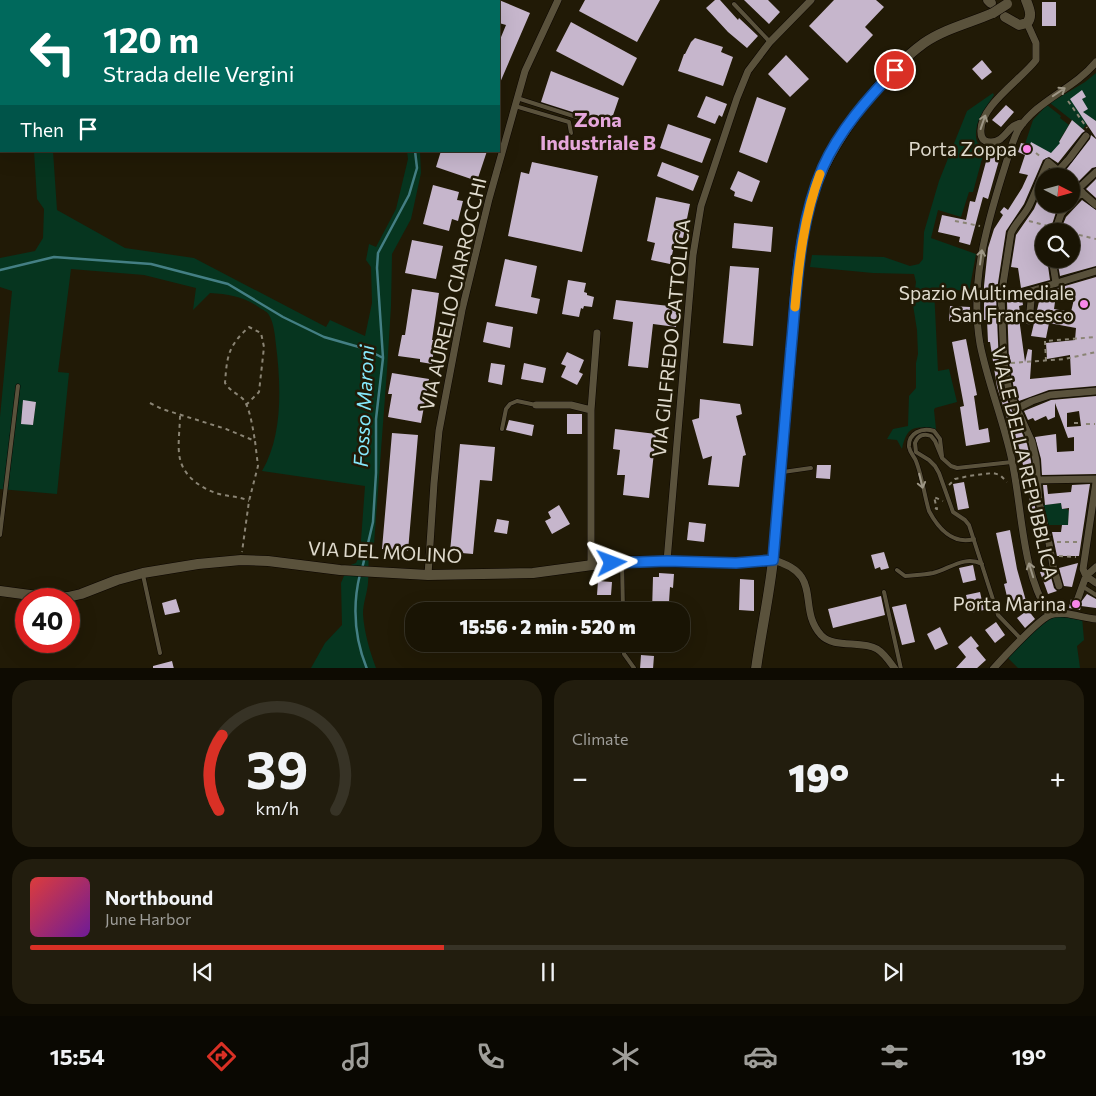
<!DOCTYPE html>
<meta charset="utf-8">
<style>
:root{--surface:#191404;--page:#221d0e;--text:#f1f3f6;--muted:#9f9e9a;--line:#373326;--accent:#d93025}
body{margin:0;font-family:Commissioner,sans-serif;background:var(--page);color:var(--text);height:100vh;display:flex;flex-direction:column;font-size:19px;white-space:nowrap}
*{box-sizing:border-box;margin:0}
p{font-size:16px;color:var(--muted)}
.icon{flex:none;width:28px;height:28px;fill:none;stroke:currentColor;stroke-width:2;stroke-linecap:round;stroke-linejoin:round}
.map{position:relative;height:668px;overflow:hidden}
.panel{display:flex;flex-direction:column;gap:12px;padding:12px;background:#0e0b02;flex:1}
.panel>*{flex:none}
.top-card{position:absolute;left:0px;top:0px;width:500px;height:152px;box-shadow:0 5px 20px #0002,0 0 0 1px var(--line);background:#00695c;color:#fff;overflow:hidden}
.needle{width:32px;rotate:96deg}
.tools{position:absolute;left:1035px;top:168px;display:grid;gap:10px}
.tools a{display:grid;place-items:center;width:45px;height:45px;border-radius:50%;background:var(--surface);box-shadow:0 5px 20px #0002,0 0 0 1px var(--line);font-size:25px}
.speed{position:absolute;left:15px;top:588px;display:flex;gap:10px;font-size:25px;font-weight:700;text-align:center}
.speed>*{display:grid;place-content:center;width:65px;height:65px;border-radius:50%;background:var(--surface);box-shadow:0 5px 20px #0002,0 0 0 1px var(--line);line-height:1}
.speed .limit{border:8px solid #d22;background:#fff;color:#111}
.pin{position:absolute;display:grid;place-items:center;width:42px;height:42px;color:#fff;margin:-21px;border:2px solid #fff;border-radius:50%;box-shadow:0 1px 5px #0007}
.me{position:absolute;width:55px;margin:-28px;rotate:87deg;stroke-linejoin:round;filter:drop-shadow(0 0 4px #0008)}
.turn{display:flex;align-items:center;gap:18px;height:105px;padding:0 20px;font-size:22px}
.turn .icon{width:65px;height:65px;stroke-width:2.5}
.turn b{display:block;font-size:35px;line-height:42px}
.then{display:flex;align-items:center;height:48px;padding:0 20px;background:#0003;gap:10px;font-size:19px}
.big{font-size:38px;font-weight:800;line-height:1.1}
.panel .widget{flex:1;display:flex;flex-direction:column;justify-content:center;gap:8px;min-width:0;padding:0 18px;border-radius:20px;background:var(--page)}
.panel .dial{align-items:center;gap:0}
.dial svg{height:130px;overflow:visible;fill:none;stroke:var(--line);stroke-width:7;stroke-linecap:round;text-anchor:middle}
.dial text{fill:var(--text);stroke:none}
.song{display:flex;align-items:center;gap:15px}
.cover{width:60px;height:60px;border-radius:8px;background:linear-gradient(135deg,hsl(0 70% 55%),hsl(280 70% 35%))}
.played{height:5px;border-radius:2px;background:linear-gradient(90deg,var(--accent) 40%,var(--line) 40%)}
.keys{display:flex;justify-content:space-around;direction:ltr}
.heat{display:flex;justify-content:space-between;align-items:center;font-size:28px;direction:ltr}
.panel .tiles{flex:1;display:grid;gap:12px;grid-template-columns:1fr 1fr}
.widget:last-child{grid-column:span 2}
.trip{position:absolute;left:405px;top:602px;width:285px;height:50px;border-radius:20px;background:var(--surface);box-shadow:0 5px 20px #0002,0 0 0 1px var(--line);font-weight:800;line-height:50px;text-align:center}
.tabs{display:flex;height:80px;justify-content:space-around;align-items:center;background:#0a0802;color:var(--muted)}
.tabs .icon{width:35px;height:35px}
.tabs .active{color:var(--accent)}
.tabs b{font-size:22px;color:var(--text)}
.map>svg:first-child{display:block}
.green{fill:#06351f;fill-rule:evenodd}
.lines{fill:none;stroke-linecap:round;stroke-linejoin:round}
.stream{stroke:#447f84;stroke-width:2.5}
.building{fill:#c6b6cc;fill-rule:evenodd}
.street-tunnel{stroke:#3e3724;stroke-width:7;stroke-dasharray:7 3.5;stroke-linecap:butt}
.lane-casing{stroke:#0b0500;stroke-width:5}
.street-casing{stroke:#0b0500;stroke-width:8}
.secondary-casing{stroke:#0b0500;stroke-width:11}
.path{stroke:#8a8474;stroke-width:2;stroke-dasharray:4 4;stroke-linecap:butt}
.lane{stroke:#5a523c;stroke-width:4}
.street{stroke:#5a523c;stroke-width:7}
.secondary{stroke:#5a523c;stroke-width:10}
.secondary-bridge-casing{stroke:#0b0500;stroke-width:11;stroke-linecap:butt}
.secondary-bridge{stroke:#5a523c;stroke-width:10}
.oneway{stroke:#9d9685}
.route-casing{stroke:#114b97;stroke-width:12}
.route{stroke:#1a73e8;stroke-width:9}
.slow{stroke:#f59e0b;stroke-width:9}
.poi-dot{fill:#f987e9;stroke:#211a06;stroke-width:2}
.labels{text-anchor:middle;stroke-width:5;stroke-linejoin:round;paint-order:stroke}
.poi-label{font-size:19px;fill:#e0dbce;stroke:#211a06;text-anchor:end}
.street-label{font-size:19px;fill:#e0dbce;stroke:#211a06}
.neighbourhood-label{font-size:20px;font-weight:bold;fill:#e5a7db;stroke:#211a06}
.water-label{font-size:20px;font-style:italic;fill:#85e8fb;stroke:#211a06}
</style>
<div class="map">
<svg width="1096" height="669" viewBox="0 0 1096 669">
<rect width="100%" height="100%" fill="#211a06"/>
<path class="green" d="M1096 73V121L1091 118 1083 129 1050 103 1085 82Z
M993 93 994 95C985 109 972 125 977 142L985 148 973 192H969L961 217 938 210 931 238 976 254 969 292 946 288 934 289 938 371 949 369 957 402 935 408 934 410 936 429C914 426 907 426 902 449L897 440 887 439 893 429 908 426 909 396 916 388V363L918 354 917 330 913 305 916 282 914 274 873 273 810 267 812 255 884 257 910 266 919 264 923 259 924 232 939 181 967 111Z
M1047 105 1061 116 1060 118 1069 125 1059 141 1062 144 1048 156 1025 144 1033 120Z
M34 151H53L57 210 125 248 194 258 326 327 330 320 365 336 372 303 371 267 366 260 369 244 376 247 396 209 408 159 407 151H420L421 173 411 219 392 254 391 306 387 370 374 544 369 548C368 560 369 571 368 583 367 594 363 603 363 614 364 632 370 652 376 668H311L325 643 342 625 341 583 348 566 356 563 360 554 365 486 262 471C283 436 281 385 276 345 275 336 274 323 269 315 268 312 263 310 260 308 245 297 229 294 210 293L193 310 196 288 144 275 71 269 58 372 69 373 57 494 0 489V417L12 291 0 287V258L35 251 43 238 44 209 37 199ZM23 401 36 402 33 425 21 423Z
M1061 503 1062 509H1067L1069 511 1068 525H1047L1042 505Z
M1049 615 1082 617 1084 640 1077 646 1080 668H1018L1006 656Z"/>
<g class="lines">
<path class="stream" d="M435 1 436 0
M0 270 54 257 151 264 228 284 283 317 324 337 366 349 383 358
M362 569 373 522 376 473V419L383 358 377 268 378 253 409 195 417 168 415 151
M360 574C352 607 354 637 367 669"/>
</g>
<path class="building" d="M499 0 530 13 499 85V42L506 25 499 23Z
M585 0H660L637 42 579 11Z
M715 0H720L738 20 739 18 758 36 747 48 728 32 706 8Z
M744 0H768L780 12 769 24Z
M834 0H876L884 7 865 27 873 35 847 63 809 26Z
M1042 2H1056V26H1042Z
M571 22 637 58 623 86 556 51Z
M695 38 723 47 721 52 733 57 723 86 678 71 684 54H685L691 42Z
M786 55 809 79 790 97 768 74Z
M982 60 992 72 982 80 972 69Z
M551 71 619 98 610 124 541 102Z
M1082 90 1086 97 1082 99 1088 109 1083 112 1096 121V138L1070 99Z
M706 96 727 104 722 117 719 115 715 124 697 117Z
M757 97 786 108 767 163 739 152Z
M1006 105 1014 112 1001 127 992 120Z
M1072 120 1085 131 1082 133 1058 163 1049 157 1043 160 1024 204 1006 231 996 296 999 364 1004 393 1027 444 1031 461 1034 502 1037 516 1033 517 1023 465 1017 439 1012 434 997 387 990 342H988L987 320H984V286L988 248 994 229 1003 215 1000 212 1004 207 1008 210 1022 188 1028 175 1019 173 1025 155 1018 152 1021 143 1030 145 1031 142 1051 153 1060 143 1059 142Z
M668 124 711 139 702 163 660 148Z
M1091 135 1096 139V167L1092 168 1078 182 1069 176 1066 170 1090 139Z
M990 147 1002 150 988 199 983 197 970 245 959 242 960 237 938 232 942 215 966 220 970 201 975 202Z
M441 151H487L477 181 436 167Z
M532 162 598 176 582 252 508 236 521 172 529 174Z
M662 162 699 176 693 191 657 176Z
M738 171 760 181 752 202 734 196 735 192 730 189Z
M1096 179V198L1086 189Z
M433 185 459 192 457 200 463 201 458 221 452 219 449 231 423 224Z
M1044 185V204H1062L1056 212 1050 231H1044V259H1047L1050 280 1021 288 1018 268 1011 267 1016 235 1034 209Z
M656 197 690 204 683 238 676 237 670 264 651 260 655 243 647 241Z
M1082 200 1096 210V266L1060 276 1057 259H1071V231L1061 229 1066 217Z
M734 223 773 227 771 252 732 248Z
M412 240 443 246 436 279 405 273Z
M505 259 537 266 531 297 540 299 537 314 495 306Z
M730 266 759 268 753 346 723 343Z
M1096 277V386L1049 390 1019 401 1014 389 1009 362 1007 302 1022 299 1023 305 1019 306 1021 318H1019L1025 362 1028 349 1032 350 1030 379 1071 375 1070 355 1047 359 1046 343 1075 340 1076 328 1049 323 1046 338 1031 336 1041 293ZM1056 295 1074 299 1071 312 1054 309Z
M568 280 586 283 584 292 587 293V295L594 297 592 307 584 306 583 309 581 308 579 317 562 314Z
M412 289 439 293 432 340H435L432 364 420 362V359L398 356 402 335H405Z
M616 300 678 307 676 327 653 324 648 368 628 366 633 322 613 319Z
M950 306 970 307 969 323 949 321Z
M487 322 513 327 510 348 483 342Z
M966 339 977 395 974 396 979 430 988 428 990 442 966 446 960 407 964 406 952 342Z
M567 352 584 360 579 372 583 374 577 385 561 377 566 366 561 364Z
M491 363 505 365 502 385 488 382Z
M524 363 546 368 543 383 521 379Z
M392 373 429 379 421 423 388 417 392 394H388Z
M1096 396V474L1042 475 1041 459 1035 437 1056 434 1057 452 1074 451V437L1068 438 1055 403V417L1048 420 1046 416 1035 421 1033 418 1028 420 1024 411 1051 400ZM1079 411 1081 426 1067 427V413Z
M700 399 740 404 742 414 736 416 746 455 743 456 739 487 708 485 712 456 703 459 692 420 699 418Z
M23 400 36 402 33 425 21 424Z
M567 414H582V434H567Z
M509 420 534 425 532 436 506 430Z
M615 429 656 434 649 498 623 495 625 475H617L620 450 613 449Z
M392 433 418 435 408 551 382 549Z
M460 444 495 447 492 481 480 480 473 554 450 552Z
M817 465H831L830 479 816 478Z
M964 482 969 508 958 510 953 484Z
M1090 484 1079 556H1057L1052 532H1061L1062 525H1068L1069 508 1062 509 1061 503 1045 505 1043 485H1047L1048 494 1071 492 1072 485Z
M559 505 570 524 552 534 545 521 551 518 548 512Z
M497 519 509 521 507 534 494 532Z
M689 522 706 524 704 542 687 540Z
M1010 530 1017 569 1026 601 1009 605 1004 584 1007 583 996 533Z
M884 552 889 568 881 570 880 567 875 569 871 555Z
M1078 563 1072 587 1064 586 1059 568Z
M973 565 976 580 963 583 959 568Z
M1049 570 1054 588 1057 591 1048 594 1040 572Z
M659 573 674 574 673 588 670 587 669 602H675L674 611H652L653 577H659Z
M740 579 754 580V611L739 610Z
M598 581 612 582 611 595H597Z
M980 592 984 610 970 613 966 595Z
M1087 594 1096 599V608L1081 606 1080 610 1069 608 1071 599 1073 605 1078 606Z
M881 596 885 615 833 628 828 609Z
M176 599 180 612 165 615 162 603Z
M906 604 915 642 902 645 892 607Z
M1028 610 1035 619 1025 628 1017 618Z
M996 622 1005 635 995 643 985 630Z
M940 627 948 644 935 650 927 634Z
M971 636 979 646 976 648 986 660 976 669H955L966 657 958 647Z
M641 655 654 656 653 669H640Z
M172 661 174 669H153V666Z"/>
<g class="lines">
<path class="street-tunnel" d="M1075 609 1077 601"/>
<defs>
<path id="lane" d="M37 1 39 0
M55 1 56 0
M734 4 770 42
M517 98 589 121
M515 106 569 122 571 133
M502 429 506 409 510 404 517 401 536 405
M942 456 940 439 934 431C922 427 908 433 909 447 910 453 914 456 916 461 922 476 924 494 929 511 938 528 953 545 974 539
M1012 462 957 468 951 466 942 458 935 441 931 436C924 433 918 435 915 443L916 452 929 460 935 466 939 473 953 512 965 520 969 525 998 615 1021 639
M783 472 811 468
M0 535 18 386
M622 561 623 611
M897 570 905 576C914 575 923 575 933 573 949 569 965 555 982 564
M143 575 160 653
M1082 586 1096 595
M884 592 901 669
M624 644V654L634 668"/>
<path id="street" d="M1023 123C1008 123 1006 142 991 142 985 142 981 139 981 133 978 107 1022 79 1036 60V43L1027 23
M1069 159 1086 136
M1058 171 1067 161
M1071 183 1096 205
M1078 189 1096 172
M1071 203 1082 192
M1055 231 1061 214 1069 204
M1052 259 1056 283
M1001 297 1021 294 1096 271
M1029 321 1032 291
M536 405H571L591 410
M1016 409 1032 401 1050 395 1096 391
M1037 480 1096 479
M1096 482 1083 569 1086 576 1096 583
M773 560C825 574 796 607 821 635 834 649 861 640 877 649 884 653 890 662 895 669
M667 561 693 255 701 206 737 98 748 71 770 42 811 0
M591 565V410L597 333
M428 575 434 483 439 431 462 310 489 199 525 71 558 0
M1059 586 1053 566 1049 543 1039 502 1036 460 1032 442 1009 391 1004 363 1001 297 1011 233C1015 223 1024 216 1029 206 1036 192 1041 176 1048 162L1064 176
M1077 601 1086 576 1096 567
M1049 615C1021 568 1023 514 1012 461 1004 422 988 384 980 344 970 285 985 231 1002 176 1007 161 1011 144 1018 130 1037 100 1074 89 1096 62
M993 669C1004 657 1038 620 1050 615 1063 610 1082 618 1096 619"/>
<path id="secondary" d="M988 0 991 3
M1005 17 1019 25 1027 23C1033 16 1029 8 1026 0
M0 591 45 597H68L81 594 117 580 143 573 198 564 241 560 268 561 340 570 428 575 533 573 622 561 736 563 773 560
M756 669C761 632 769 597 773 560 779 501 783 440 789 380 794 320 794 255 812 197 828 146 880 75 924 43 944 29 970 23 993 13"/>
</defs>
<use href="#lane" class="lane-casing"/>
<use href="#street" class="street-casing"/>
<use href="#secondary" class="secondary-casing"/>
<path class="path" d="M1068 101 1087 128
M1036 153 1042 158
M955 221 980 226
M1029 221 1048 226
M1071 233 1096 239
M1046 361 1045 341 1096 337
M1011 363 1065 359 1096 352
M150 403 162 409 226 429 255 441 258 466 249 501 242 552
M246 405 259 392 264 347 261 333 249 327C228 346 227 356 225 383 231 392 237 393 243 399 250 407 253 430 255 441
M180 416C180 428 177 447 180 459 184 477 202 489 219 494 230 497 239 496 249 501
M1074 423H1081
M1086 424H1095
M949 485 955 479 969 476 993 473 1000 475 1007 482
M935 508 937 509 934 497 943 501
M1057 542H1079
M1059 556 1076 557"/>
<use href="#lane" class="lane"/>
<use href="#street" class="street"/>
<use href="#secondary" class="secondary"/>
<defs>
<path id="secondary-bridge" d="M993 13 1007 4"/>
</defs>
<use href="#secondary-bridge" class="secondary-bridge-casing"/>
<use href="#secondary-bridge" class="secondary-bridge"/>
</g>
<defs><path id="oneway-shaft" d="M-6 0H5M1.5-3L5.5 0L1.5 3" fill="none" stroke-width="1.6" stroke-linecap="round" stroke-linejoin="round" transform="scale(1.25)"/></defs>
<g class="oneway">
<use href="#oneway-shaft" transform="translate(1059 92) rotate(-34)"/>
<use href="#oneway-shaft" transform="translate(983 122) rotate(-71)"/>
<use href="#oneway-shaft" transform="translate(981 257) rotate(-82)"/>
<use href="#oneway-shaft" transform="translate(921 481) rotate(76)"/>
<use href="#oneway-shaft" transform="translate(1031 570) rotate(-107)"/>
</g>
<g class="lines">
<defs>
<path id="route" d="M612 563 667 561 736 563 773 560C779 489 785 419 791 349 797 288 798 224 823 167 839 131 868 98 895 70"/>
</defs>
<use href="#route" class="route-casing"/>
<use href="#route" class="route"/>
<path class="slow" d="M795 307C799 261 804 217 820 174"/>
</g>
<g class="poi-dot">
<circle cx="1027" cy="149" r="5"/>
<circle cx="1084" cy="304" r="5"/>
<circle cx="1076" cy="604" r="5"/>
</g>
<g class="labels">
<g class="poi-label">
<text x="1017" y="156">Porta Zoppa</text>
<text x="1074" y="300">Spazio Multimediale<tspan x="1074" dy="22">San Francesco</tspan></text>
<text x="1066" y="611">Porta Marina</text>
</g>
<g class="street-label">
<text transform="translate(453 294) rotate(-77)" y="7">VIA AURELIO CIARROCCHI</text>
<text transform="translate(671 338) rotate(-84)" y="7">VIA GILFREDO CATTOLICA</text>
<text transform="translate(1025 463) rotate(77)" y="7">VIALE DELLA REPUBBLICA</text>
<text transform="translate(385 552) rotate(3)" y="7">VIA DEL MOLINO</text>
</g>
<g class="neighbourhood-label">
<text x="598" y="127">Zona<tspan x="598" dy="23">Industriale B</tspan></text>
</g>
<g class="water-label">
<text transform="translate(364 406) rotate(-87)" y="7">Fosso Maroni</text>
</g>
</g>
</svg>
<div class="tools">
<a><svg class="needle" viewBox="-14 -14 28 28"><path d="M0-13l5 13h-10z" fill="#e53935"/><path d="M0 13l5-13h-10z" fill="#9f9e9a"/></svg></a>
<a><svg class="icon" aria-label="search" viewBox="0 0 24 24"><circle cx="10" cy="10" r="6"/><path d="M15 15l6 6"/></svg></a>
</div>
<div class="speed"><div class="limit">40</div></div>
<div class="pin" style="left:895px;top:70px;background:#d93025"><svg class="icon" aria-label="arrive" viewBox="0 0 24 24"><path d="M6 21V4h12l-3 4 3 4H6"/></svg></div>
<svg class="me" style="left:612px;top:563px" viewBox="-20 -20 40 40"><path d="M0-17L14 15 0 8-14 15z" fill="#1a73e8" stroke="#fff" stroke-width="4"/></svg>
<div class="trip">15:56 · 2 min · 520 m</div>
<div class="top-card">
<div class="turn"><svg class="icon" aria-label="left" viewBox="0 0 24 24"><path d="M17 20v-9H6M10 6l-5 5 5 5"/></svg><div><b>120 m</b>Strada delle Vergini</div></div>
<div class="then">Then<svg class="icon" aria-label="arrive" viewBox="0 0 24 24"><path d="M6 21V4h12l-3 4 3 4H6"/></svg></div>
</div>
</div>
<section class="panel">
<div class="tiles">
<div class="widget dial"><svg viewBox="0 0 100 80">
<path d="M14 69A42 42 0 1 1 86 69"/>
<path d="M14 69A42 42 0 0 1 16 23" stroke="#d93025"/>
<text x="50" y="56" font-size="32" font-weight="700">39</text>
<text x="50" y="72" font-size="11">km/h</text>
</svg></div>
<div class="widget"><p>Climate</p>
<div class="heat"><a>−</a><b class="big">19°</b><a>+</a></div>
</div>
<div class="widget">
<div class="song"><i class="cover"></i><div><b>Northbound</b><p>June Harbor</p></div></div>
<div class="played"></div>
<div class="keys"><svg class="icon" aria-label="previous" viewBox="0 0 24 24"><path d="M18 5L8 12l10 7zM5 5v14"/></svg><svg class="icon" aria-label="pause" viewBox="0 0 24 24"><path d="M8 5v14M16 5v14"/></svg><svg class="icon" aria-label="next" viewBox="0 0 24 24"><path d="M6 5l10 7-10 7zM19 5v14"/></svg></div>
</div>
</div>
</section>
<nav class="tabs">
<b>15:54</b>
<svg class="icon active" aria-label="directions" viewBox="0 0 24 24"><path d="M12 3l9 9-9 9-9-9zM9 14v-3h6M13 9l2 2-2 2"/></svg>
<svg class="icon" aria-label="music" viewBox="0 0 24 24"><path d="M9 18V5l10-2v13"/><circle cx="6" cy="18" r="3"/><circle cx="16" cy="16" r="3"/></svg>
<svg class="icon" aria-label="phone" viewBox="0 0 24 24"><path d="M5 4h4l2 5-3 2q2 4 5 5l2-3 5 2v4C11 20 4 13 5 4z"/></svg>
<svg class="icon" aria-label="climate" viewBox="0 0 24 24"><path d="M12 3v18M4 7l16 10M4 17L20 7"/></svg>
<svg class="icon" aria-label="car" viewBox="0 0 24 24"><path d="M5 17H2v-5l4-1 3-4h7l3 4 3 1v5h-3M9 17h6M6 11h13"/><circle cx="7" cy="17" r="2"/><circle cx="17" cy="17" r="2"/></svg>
<svg class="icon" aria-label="filters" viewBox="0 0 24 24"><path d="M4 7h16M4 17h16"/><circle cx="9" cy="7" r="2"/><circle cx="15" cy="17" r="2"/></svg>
<b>19°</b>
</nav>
